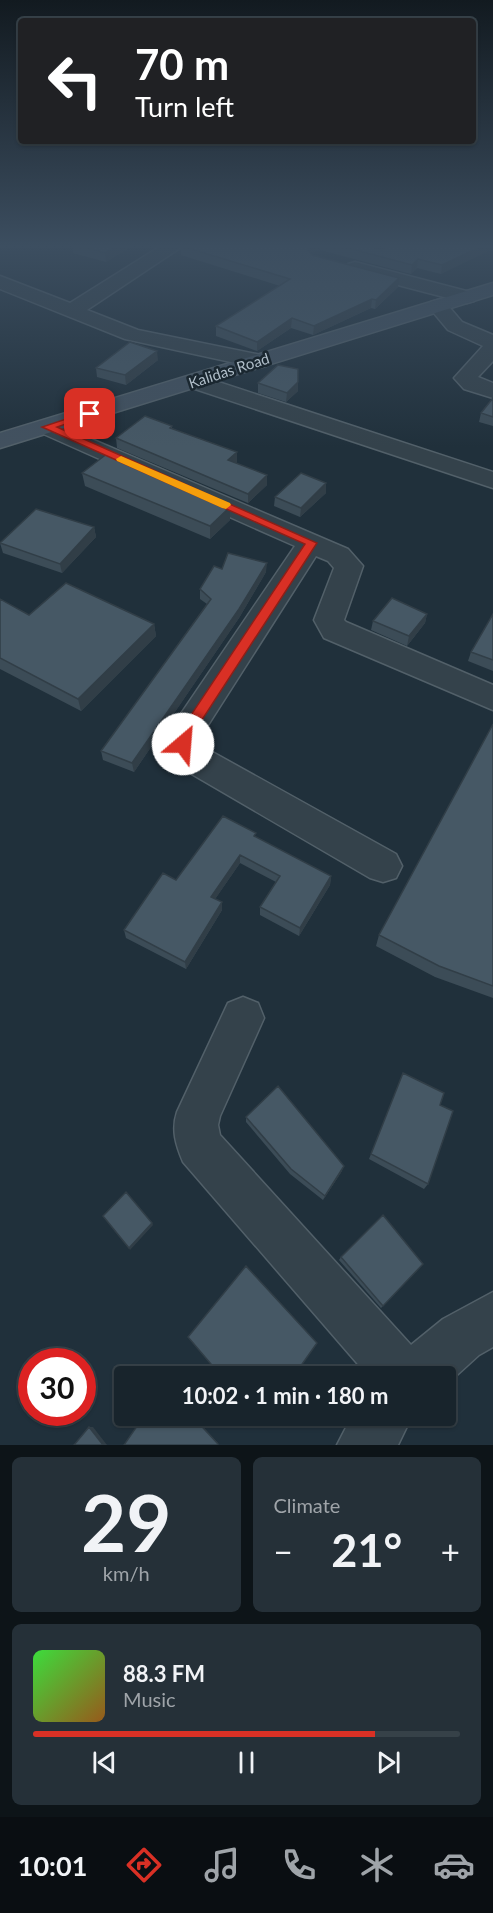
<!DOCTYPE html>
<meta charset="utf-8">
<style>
:root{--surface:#18242c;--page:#253038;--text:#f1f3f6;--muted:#9fa4a9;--line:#364148;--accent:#d93025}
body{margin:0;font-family:Lato,sans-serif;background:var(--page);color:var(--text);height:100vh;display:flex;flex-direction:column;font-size:22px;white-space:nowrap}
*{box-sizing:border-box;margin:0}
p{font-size:20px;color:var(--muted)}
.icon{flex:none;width:33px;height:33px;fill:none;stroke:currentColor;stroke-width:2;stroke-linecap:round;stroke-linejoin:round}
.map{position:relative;height:1445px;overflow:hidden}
.sheet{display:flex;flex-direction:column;gap:12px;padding:12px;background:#0d1418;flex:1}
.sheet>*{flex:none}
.guide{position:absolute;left:18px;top:18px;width:458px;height:126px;border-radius:6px;box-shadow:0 2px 4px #0004,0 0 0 2px var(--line);background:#202124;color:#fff;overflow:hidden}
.speed{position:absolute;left:18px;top:1348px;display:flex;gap:12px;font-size:30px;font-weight:700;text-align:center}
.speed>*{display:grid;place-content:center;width:78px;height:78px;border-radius:50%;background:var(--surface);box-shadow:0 2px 4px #0004,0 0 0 2px var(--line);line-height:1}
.speed .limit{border:9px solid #d22;background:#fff;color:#111}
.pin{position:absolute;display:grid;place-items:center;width:51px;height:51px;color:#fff;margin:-26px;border-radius:12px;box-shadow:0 3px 9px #0006}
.me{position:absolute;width:66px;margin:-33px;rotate:27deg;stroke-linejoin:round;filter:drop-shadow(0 0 4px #0008)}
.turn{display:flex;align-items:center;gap:21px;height:126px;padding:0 18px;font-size:27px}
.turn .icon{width:78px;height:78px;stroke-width:2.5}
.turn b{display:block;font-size:42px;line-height:51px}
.big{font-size:45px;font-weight:700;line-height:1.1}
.sheet .card{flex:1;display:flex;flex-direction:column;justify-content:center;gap:9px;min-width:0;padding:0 21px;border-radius:9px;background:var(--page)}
.sheet .dial{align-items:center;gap:0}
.dial b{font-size:78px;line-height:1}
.song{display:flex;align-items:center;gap:18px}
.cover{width:72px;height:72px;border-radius:9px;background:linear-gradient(135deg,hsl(120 70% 55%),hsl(30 70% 35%))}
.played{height:6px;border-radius:3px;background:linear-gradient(90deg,var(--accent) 80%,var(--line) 80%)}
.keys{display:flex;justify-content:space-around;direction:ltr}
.heat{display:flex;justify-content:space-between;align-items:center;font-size:33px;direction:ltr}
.sheet .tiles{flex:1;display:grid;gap:12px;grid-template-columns:1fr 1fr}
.card:last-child{grid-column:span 2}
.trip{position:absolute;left:114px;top:1366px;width:342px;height:60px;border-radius:6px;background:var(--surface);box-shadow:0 2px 4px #0004,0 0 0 2px var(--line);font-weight:700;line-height:60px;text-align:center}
.menu{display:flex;height:96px;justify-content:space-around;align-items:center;background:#0a0e12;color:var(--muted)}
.menu .icon{width:42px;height:42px}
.menu .selected{color:var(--accent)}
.menu b{font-size:27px;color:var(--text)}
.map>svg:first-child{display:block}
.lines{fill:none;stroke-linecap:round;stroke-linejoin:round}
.street-casing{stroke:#526069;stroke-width:3}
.secondary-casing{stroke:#526069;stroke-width:3}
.street{fill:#34424b;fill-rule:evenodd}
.secondary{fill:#42515f;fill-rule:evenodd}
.wall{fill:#3c4c57}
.shaded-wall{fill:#313e47}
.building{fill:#465865;stroke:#313e47;stroke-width:1.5}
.route{fill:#d93025;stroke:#8d1f18;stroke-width:1.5}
.slow{fill:#f59e0b}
.labels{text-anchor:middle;stroke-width:5;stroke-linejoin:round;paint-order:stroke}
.far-street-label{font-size:15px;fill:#afbdc8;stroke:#1a2730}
</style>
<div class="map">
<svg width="493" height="1445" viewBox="0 0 493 1445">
<rect width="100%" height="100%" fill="#20303b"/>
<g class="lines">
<defs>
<path id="street" d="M164 244H186L87 310 138 330 266 356 269 361 266 366 258 368 125 339 0 289V276L70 303Z
M355 262 474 293 477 297 474 301 467 303 348 272 345 268 348 264Z
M438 300 445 302 462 322 493 335V361L478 377 493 383V398L464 389 454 378 483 346 448 330 428 306 431 302Z
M197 375 493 472V488L189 387 186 382 189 377Z
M47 420 348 549 363 566 344 620 346 622 493 685V710L324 638 314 620 334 568 328 561 316 556 203 733 201 742 207 749 396 854 402 866 396 878 383 882 370 878 183 769 166 744 176 721 295 546 39 432 35 427 39 422Z
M243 997 258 1003 264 1018 220 1116 218 1125 220 1135 411 1345 443 1319 493 1292V1347L479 1355 446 1385V1377H369L183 1162C176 1145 171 1130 177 1112L228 1003Z
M352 1416H412L398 1445H337Z"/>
<path id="secondary" d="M493 283V295L0 448V433Z"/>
</defs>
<use href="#street" class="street-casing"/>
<use href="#secondary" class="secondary-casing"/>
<use href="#street" class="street"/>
<use href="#secondary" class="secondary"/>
</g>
<path class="wall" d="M72 244H135L106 262 73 253Z
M184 244H361L382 250 493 244 441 274 417 268 411 274 320 250 311 252V253L312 255 398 287 375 309 371 308 313 335 291 328 257 351 216 336V326L280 286 181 255V246Z
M158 360 126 385 97 377 96 368Z
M258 383 298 391 286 402 258 393Z
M493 398V426L479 422 481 413Z
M172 426V428L237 462 236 463 267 485 248 503 117 448 116 438Z
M82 473 230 507V520L210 539 85 486Z
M326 493 300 517 274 506 275 497Z
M94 527 96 537 62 573 3 553 0 543Z
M222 569 266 572 239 618 134 772 103 760 101 751 207 604 200 599V589Z
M0 599 29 615 154 624 156 636 81 711 0 669Z
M427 614 425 623 407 646 371 630 373 621Z
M493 614V671L468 661 471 652Z
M493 724V998L435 977 376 946 379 935Z
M256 837 331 876 330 885 299 936 260 915V907L276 882 240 863 215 899 222 910 186 969 126 938 124 930 176 880Z
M403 1073 428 1184 424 1189 369 1159Z
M246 1117 342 1171 323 1200 290 1174 246 1122Z
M341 1257 383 1306 381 1308 339 1260Z"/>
<path class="shaded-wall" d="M120 244H135L106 262 105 253Z
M311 244H320V250L311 252 308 259V250Z
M486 244H493V249L441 274 442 265Z
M418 259 417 268 411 274 412 265Z
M399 278 398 287 375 309 376 300Z
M372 299 371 308 313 335 314 326Z
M292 318 291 328 257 351V342Z
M157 351 158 360 126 385 125 375Z
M298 382V391L286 402 287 393Z
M237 452V462L228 469V460Z
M267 475V485L248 503V494Z
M326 483V493L300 517 301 508Z
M230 507V520L210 539V526Z
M94 527 96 537 62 573 60 564Z
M267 563 266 572 239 618 134 772 132 763Z
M427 614 425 623 407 646 409 636Z
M154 624 156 636 81 711 78 699Z
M240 855V863L211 905V897Z
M331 876 330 885 299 936 300 928Z
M222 902V910L186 969 185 962Z
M344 1166 342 1171 323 1200 325 1196Z
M152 1223 153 1225 130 1250 129 1248Z
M192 1416H193L218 1443 217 1445Z
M89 1427H93L107 1445H103Z"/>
<path class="building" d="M73 244H120L105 253Z
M184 244H311L308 250 312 255 399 278 376 300 372 299 314 326 292 318 257 342 216 326 290 279 181 246Z
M333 244H361L382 250 390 244H486L442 265 418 259 412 265Z
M130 342 157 351 125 375 96 368Z
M278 365 298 369V382L287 393 258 383Z
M493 398V417L481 413Z
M145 416 172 426 170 428 237 452 228 460 267 475 248 494 116 438Z
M108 453 230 507 210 526 82 473Z
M301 473 326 483 301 508 275 497Z
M36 509 94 527 60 564 0 543Z
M228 553 267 563 239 609 132 763 101 751 211 599 200 589 214 566 222 569Z
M66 583 154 624 78 699 0 658V599L29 615Z
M392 598 427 614 409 636 373 621Z
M493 614V660L471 652Z
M493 724V986L439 966 379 935Z
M223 816 256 833 254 836 331 876 300 928 260 907 280 876 240 855 211 897 222 902 185 962 124 930 163 873 176 880Z
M403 1073 444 1093 440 1105 453 1111 428 1184 371 1154Z
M278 1086 344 1166 325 1196 291 1169 246 1117Z
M126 1192 152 1223 129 1248 103 1216Z
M383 1215 423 1264 383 1306 341 1257Z
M246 1266 317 1343 293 1377H222L188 1337Z
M144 1416H192L218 1444 217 1445H124Z
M255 1416H264L260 1422Z
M89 1427 103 1445H74Z"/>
<linearGradient id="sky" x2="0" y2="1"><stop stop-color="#121a20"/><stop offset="0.55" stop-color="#3c4e60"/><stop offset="1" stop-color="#3c4e60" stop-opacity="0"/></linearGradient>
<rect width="493" height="447" fill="url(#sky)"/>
<path class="route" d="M87 412 95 414 57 427 317 543 194 732 188 748 183 750 176 744 183 727 305 544 42 427Z"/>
<path class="slow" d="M121 456 230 503 231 505 226 509 222 508 117 461 116 459Z"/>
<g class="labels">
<g class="far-street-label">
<text transform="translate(229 371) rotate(-18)" y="5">Kalidas Road</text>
</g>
</g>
</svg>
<div class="speed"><div class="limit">30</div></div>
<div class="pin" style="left:90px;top:414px;background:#d93025"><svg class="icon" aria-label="arrive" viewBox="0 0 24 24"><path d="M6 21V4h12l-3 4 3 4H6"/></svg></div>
<svg class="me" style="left:183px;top:744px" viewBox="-20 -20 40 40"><circle r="19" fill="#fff"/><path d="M0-13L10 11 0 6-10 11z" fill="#d93025"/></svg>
<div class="trip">10:02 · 1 min · 180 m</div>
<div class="guide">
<div class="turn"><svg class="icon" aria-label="left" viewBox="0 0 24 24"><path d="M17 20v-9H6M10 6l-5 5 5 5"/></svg><div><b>70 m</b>Turn left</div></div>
</div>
</div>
<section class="sheet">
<div class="tiles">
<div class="card dial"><b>29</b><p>km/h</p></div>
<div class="card"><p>Climate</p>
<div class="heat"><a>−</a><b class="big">21°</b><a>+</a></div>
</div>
<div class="card">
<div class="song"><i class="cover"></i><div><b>88.3 FM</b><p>Music</p></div></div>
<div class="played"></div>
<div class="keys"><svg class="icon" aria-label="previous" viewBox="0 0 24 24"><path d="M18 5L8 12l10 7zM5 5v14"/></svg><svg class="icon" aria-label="pause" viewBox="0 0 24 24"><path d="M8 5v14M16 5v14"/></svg><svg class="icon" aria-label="next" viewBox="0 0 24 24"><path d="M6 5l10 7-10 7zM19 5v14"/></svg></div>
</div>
</div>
</section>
<nav class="menu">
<b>10:01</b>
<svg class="icon selected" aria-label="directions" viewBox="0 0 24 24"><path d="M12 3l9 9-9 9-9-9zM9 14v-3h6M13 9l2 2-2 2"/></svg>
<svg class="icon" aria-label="music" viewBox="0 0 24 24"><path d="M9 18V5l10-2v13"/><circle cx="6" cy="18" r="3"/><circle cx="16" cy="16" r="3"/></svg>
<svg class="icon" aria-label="phone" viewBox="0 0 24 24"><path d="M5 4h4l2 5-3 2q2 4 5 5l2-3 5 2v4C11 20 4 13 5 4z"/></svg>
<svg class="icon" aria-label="climate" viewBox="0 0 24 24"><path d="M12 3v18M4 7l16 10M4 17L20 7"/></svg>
<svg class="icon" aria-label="car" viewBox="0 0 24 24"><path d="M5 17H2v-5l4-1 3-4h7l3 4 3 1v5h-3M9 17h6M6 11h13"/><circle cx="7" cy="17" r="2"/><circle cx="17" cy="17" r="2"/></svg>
</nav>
